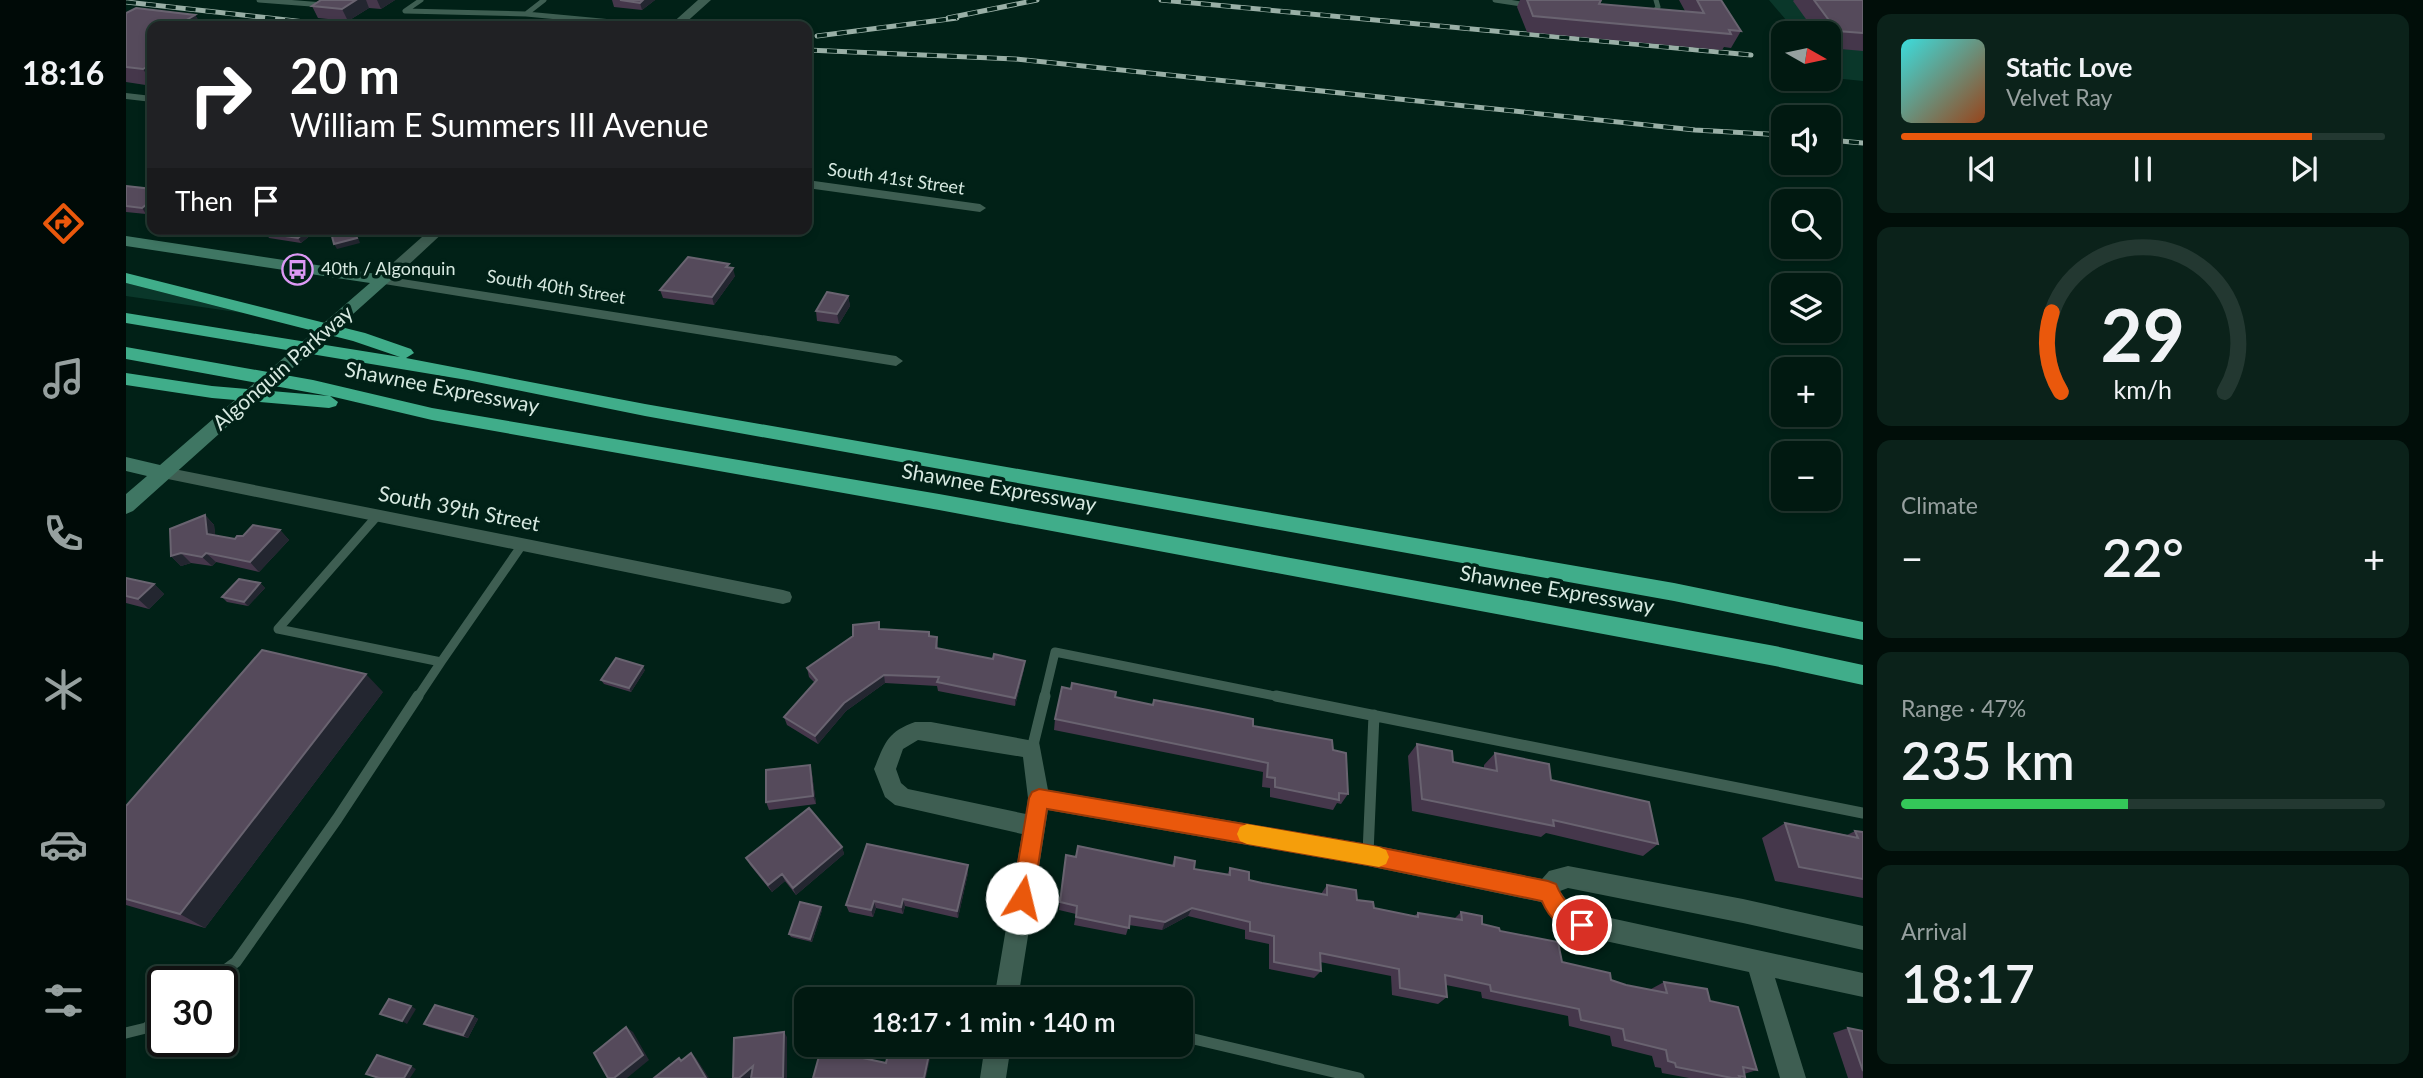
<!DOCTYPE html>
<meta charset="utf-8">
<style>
:root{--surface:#011911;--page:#0b221a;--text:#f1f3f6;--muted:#96a09f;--line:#233831;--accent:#ea580c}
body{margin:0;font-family:Lato,sans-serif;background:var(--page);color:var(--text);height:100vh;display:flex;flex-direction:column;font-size:26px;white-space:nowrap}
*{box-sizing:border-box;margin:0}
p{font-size:23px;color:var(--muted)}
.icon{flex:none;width:38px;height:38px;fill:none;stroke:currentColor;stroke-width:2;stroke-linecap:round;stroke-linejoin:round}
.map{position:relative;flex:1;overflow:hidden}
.side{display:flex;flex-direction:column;gap:14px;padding:14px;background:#010e09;width:560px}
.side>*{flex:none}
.top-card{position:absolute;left:21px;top:21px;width:665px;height:214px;border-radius:14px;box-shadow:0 4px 10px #0003,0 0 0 2px var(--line);background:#202124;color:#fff;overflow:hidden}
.needle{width:46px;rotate:99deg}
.tools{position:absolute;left:1645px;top:21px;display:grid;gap:14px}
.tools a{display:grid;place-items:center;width:70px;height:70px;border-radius:14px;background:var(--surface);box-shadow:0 4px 10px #0003,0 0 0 2px var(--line);font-size:35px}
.speed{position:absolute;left:21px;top:966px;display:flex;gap:14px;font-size:35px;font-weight:700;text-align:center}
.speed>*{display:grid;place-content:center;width:91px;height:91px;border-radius:50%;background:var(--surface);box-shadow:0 4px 10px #0003,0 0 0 2px var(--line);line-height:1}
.speed .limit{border:4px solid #111;border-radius:10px;background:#fff;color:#111}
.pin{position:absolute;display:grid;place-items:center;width:60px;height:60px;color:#fff;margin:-30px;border:4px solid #fff;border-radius:50%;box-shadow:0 2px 7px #0007}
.me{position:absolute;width:77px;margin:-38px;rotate:9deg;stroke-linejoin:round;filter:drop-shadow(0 0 5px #0008)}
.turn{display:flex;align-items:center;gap:24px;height:147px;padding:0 28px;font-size:32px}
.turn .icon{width:91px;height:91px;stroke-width:2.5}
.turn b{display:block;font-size:49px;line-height:60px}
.then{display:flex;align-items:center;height:66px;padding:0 28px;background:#0003;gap:14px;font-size:26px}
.big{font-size:52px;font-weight:600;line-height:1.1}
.side .widget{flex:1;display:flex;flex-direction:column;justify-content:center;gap:10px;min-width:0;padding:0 24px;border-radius:14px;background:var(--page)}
.side .dial{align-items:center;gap:0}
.dial svg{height:182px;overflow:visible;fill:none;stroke:var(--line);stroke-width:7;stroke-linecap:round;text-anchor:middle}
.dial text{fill:var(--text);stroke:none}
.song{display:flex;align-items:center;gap:21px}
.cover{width:84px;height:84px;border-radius:10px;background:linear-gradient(135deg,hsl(180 70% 55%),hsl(20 70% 35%))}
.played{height:7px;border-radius:4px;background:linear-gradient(90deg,var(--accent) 85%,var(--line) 85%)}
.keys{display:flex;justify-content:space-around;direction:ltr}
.heat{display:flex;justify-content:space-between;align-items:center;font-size:38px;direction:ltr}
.charge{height:10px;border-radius:5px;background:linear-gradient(90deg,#34c759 47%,var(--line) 0)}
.trip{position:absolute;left:668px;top:987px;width:399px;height:70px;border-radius:14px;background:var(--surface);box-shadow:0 4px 10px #0003,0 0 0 2px var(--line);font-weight:600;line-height:70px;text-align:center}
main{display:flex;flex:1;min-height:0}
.tabs{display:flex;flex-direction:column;width:126px;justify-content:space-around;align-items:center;background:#000a07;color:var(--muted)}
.tabs .icon{width:49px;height:49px}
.tabs .current{color:var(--accent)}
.tabs b{font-size:32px;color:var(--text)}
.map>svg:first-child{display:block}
.green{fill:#0a372a}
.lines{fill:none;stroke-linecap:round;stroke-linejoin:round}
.service-far2{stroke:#3e5e52;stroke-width:5}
.service-far1{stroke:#3e5e52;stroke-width:9}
.service{stroke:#3e5e52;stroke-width:11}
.minor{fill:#3e5e52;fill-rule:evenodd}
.tertiary{fill:#3e5e52;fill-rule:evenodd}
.secondary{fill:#3f7663;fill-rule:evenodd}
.motorway{fill:#40ad8a;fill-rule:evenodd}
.rail-casing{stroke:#99afa6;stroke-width:5}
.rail{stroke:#012117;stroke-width:3.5;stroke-dasharray:10;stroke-linecap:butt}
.wall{fill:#45374b}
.shaded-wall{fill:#232630}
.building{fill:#554a5b;stroke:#696370;stroke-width:2}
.route{fill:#ea580c;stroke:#983908;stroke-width:2}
.slow{fill:#f59e0b}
.labels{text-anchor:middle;stroke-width:7;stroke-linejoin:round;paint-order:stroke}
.far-street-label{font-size:18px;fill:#d7e9e1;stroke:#012117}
.far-poi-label{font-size:18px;fill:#d7e9e1;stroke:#012117;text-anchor:start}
.street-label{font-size:21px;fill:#d7e9e1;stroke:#012117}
</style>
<main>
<nav class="tabs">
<b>18:16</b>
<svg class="icon current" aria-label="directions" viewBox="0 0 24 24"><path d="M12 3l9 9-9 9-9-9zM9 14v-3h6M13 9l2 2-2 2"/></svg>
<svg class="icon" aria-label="music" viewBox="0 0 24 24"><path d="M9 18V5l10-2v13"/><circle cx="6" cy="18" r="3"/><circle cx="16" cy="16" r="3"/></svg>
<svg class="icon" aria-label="phone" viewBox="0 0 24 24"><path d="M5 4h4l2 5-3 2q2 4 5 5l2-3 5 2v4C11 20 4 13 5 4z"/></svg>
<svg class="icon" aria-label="climate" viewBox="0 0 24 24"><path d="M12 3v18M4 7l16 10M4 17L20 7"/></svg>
<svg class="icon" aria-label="car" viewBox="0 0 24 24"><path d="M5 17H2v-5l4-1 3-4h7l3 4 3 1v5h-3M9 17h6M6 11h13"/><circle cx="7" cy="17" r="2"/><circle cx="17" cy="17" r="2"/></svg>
<svg class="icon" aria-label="filters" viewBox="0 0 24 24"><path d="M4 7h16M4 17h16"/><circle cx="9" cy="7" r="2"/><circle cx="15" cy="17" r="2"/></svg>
</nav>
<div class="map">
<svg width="1737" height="1078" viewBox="0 0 1737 1078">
<rect width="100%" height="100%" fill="#012117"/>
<path class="green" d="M1643 0H1737V81L1707 78 1703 72V33H1671Z
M0 283 117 313 0 296Z"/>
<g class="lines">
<path class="service-far2" d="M133 0 198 5 206 0
M295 0 279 11 400 14
M418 0 400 14 529 26
M1369 0 1402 5
M1520 13 1528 12 1532 7 1530 0"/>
<path class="service-far1" d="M251 516 152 629 315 662 396 545
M291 698 315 662
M918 698 929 652 1159 698"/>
<path class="service" d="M1150 696 1737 813
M906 749 919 696
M1242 853 1248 715
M83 982 110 962 211 819 292 696
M882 995 900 999
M0 1033 20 1028 37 1016
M1055 1036 1233 1078"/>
<path class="minor" d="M0 93 26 96V102L0 99Z
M681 180 854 204 860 208 854 212 681 188Z
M257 276 770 356 777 361 770 366 252 283 250 280Z
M38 467 657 590 664 592 666 597 664 602 657 604 32 477 30 473 32 469Z
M789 722H805L913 742 922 790 1242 844 1416 879 1423 871 1442 866 1617 899 1737 926V950L1617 923 1442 888 1434 891 1443 904 1457 912 1737 973V997L1649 978 1680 1078H1654L1623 972 1456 936 1431 924 1415 902 1242 866 922 810 892 999H868L896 834 769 805 759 797 748 769C759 743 761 732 789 722ZM792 740 897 757 902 798 900 814 782 789 775 783 770 769 777 749Z
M859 1045H885L880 1078H854Z"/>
<path class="tertiary" d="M572 0H585L556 26H543Z
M305 229H321L263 283H251L249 280 251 277Z"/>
<path class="secondary" d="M0 236 257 275 265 280 7 511 0 514V494L21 476 0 471V457L34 465 244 283 0 246Z"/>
<path class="motorway" d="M0 273 239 333 285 349 288 353 280 358 519 404 1548 583 1737 622V640L1548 601 519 416 341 380 0 323V313L274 357 227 341 0 283Z
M0 347 187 380 306 408 813 494 1649 646 1737 665V685L1649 666 813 510 306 420 204 396 212 402 210 406 203 408 86 398 0 385V373L86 386 203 396 0 359Z"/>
<defs>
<path id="rail" d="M1035 0 1625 55
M0 2 214 26
M822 18 911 0
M691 36 831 18
M681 50 889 59 1569 130 1657 135
M1703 140 1737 143"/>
</defs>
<use href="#rail" class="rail-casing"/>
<use href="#rail" class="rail"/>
</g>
<path class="wall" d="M195 0H269L255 9 243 8 222 21 192 18 186 6Z
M486 0H529L516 10 488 7Z
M1394 0H1476L1474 4 1559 11 1553 0H1595L1615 31 1605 48 1598 47 1596 50 1401 32 1391 7Z
M1668 0H1737V51L1703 48V33H1690L1667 1Z
M0 13 69 15 76 26H26V86L0 82Z
M0 186 26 189V210L20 214 0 212Z
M192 229 175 243 143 238 140 233Z
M603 268 609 276 588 305 537 298 534 290Z
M722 296 724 306 713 324 691 321 690 311Z
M79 515 88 525 89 535 109 539 154 530 163 540 133 572 90 562 86 566 65 563 55 566 45 556Z
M0 578 28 584 38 594 23 609 0 603Z
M134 583 139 588 122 606 101 602 96 597Z
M753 622 754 629 803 632 804 636 811 637 812 648 898 669 889 706 812 691 811 686 759 683 720 711 692 744 661 725 658 717 689 683 683 677 681 668Z
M519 670 505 692 478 684 475 680Z
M257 692 79 928 0 905V806Z
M989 697 1127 726 1207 750 1222 794 1215 804 1211 803 1207 810 1144 797V788L1136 787 1137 772 928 730 929 719Z
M1291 744 1327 762 1358 769V765L1369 753 1425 780 1532 844 1517 856 1420 833 1415 837 1286 811 1282 756Z
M686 774 690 804 643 810 640 802Z
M1659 823 1721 835 1729 831 1737 832V898L1649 881 1636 838Z
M716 847 718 854 670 895 659 881 646 892 624 865 620 858Z
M940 855 950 857 1046 865 1049 857 1068 869 1101 875 1104 868 1123 880 1136 883 1195 894 1201 885 1248 908 1288 916 1292 913 1328 919 1335 912 1356 924 1374 931 1436 962 1485 980 1500 985 1526 990 1525 989 1538 982 1584 1001 1631 1070 1618 1074 1619 1077 1615 1078H1563L1536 1073 1535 1068 1529 1067 1526 1056 1486 1046 1484 1036 1443 1026 1442 1016 1356 998 1355 992 1320 985 1321 997 1312 1004 1266 995 1265 976 1194 962 1195 971 1188 978 1143 969V944L1119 939V930L1062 916 1036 930 1003 925 1000 935 948 925 950 914 933 910Z
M842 873 832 918 779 906 777 914 750 908 747 917 723 912 720 905Z
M696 910 686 942 665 937 663 934Z
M347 1016 352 1019 342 1038 303 1027 298 1024Z
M1722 1028 1737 1031V1078H1722L1707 1033Z"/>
<path class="shaded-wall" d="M230 0H240L243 8 222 21 216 9Z
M251 0H269L255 9Z
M517 0H529L516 10 514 3Z
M69 15 76 26H50Z
M26 64V83L17 69Z
M26 200V210L20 214 16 208Z
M183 229H192L175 243 172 238Z
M228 229H229L234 243 211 249 208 244Z
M603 264 604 271 607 268 609 276 588 305 586 297Z
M722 296 724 306 713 324 711 314Z
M79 515 88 525 90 543 81 534Z
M154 530 163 540 133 572 124 562Z
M55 553 65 563 55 566 45 556Z
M80 553 90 562 86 566 76 557Z
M134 583 139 588 122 606 118 602Z
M28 584 38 594 23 609 12 599Z
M899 661 898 669 889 706V698Z
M517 666 519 670 505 692 503 688Z
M240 674 257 692 79 928 54 914Z
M758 675 759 683 720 711 692 744 689 736 718 703Z
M684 765 686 774 690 804 687 796Z
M716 847 718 854 670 895 667 888Z
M842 865V873L832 918 831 911Z
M656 874 659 881 646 892 642 885Z
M777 899 779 906 777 914 775 907Z
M748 901 750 908 747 917 745 910Z
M695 907 696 910 686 942 684 939Z
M1066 908 1062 916 1036 930 1039 922Z
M285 1006 290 1009 281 1024 276 1021Z
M347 1016 352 1019 342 1038 337 1035Z
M500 1027 507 1032 523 1060 501 1078H488Z
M658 1032 661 1037V1078H657Z
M805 1045H807L800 1078H798Z
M565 1053 570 1058 583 1078H580Z
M285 1066 290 1069 284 1078H278Z
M627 1066 631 1071 623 1078H613Z"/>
<path class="building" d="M195 0H230L216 9 186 6Z
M494 0H517L514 3Z
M1401 0H1475L1473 4 1578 13 1571 0H1595L1615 31 1603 30 1605 34 1407 16Z
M1688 0H1737V33L1711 31Z
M10 8 69 15 50 26H26V64L17 69 0 67V13Z
M0 186 26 189V200L16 208 0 206Z
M145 229H183L172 238 140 233Z
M204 229H228L231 238 208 244Z
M562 257 603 264 600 267 607 268 586 297 534 290Z
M701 292 722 296 711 314 690 311Z
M79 515 81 534 109 539 111 536H117L127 525 154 530 124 562 80 553 76 557 55 553 45 556 44 529Z
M0 578 28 584 12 599 0 596Z
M113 579 134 583 118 602 96 597Z
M753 622V629L803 632V636L811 637 810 648 867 659 868 654 899 661 889 698 811 682 813 677 758 675 718 703 689 736 658 717 691 680 681 668 727 636V625Z
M136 650 240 674 54 914 0 899V806Z
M490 658 517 666 503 688 475 680Z
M946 683 990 692 989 697 1027 705 1028 700 1082 710 1127 719V726L1206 740 1207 750 1220 753 1222 794 1213 793V800L1149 787V778L1141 777 1142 763 929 719 936 687 945 689Z
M1291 744 1326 751 1327 762 1371 771 1369 753 1423 764 1425 780 1523 802 1532 844 1427 820 1428 826 1296 799Z
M684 765 687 796 640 802V770Z
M683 808 716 847 667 888 656 874 642 885 620 858Z
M1659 823 1732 838 1729 831 1737 832V879L1673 867Z
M741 844 842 865 831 911 777 899 775 907 748 901 745 910 720 905Z
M952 846 1048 866 1049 857 1069 861 1068 869 1104 875V868L1123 872V880L1136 883 1201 895V885L1230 890 1231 900 1247 902 1248 908 1292 917V913L1336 920 1335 912 1356 916V924L1373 928 1374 931 1432 942 1436 962 1484 973 1485 980 1500 985 1541 993 1538 982 1581 989 1584 1001 1612 1007 1631 1070 1617 1067 1619 1077 1613 1076 1614 1078H1606L1550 1067 1549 1063 1542 1061 1540 1050 1499 1040 1497 1029 1455 1020 1453 1009 1365 991 1364 985 1319 975 1321 997 1274 988 1273 969 1194 953 1195 971 1148 962V936L1124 931V922L1066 908 1039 922 1004 916 1003 928 950 917 951 906 934 902 940 855 950 857Z
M674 902 695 907 684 939 663 934Z
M777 992 815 999H775Z
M263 999 285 1006 276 1021 254 1014Z
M309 1005 347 1016 337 1035 298 1024Z
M500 1027 517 1055 488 1078H482L468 1053Z
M1722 1028 1737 1031V1071Z
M658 1032 657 1078H625L627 1066 613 1078H607L608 1038Z
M764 1045H805L798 1078H687L695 1049 760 1063Z
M565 1053 580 1078H528L553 1058 555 1061Z
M251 1055 285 1066 278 1078H253L240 1074Z"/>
<path class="route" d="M913 789 1242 845 1422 881 1430 884C1437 902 1446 909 1463 917L1466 925 1463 932 1456 935C1436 927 1424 921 1416 901L1242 865 921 809 907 898 904 906 896 909 889 906 886 898 903 798 906 792Z"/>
<path class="slow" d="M1121 824 1253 847 1260 850 1263 857 1260 864 1253 867 1121 844 1114 841 1111 834 1114 827Z"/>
<defs>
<symbol id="bus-ring" viewBox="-11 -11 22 22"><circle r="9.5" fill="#012117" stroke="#dc99f4" stroke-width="1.5"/><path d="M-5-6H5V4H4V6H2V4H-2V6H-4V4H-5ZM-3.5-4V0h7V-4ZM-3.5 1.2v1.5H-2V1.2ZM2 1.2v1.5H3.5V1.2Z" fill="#dc99f4"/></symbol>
</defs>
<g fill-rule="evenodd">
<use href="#bus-ring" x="154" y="252" width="35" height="35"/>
</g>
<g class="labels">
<g class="far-street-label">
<text transform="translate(770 179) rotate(8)" y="6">South 41st Street</text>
<text transform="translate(430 287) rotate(9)" y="6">South 40th Street</text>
</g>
<g class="far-poi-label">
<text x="195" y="275">40th / Algonquin</text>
</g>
<g class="street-label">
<text transform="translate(157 368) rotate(-41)" y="7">Algonquin Parkway</text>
<text transform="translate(316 388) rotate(11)" y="7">Shawnee Expressway</text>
<text transform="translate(873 488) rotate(10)" y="7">Shawnee Expressway</text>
<text transform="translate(333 509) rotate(11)" y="7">South 39th Street</text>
<text transform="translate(1431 590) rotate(10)" y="7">Shawnee Expressway</text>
</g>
</g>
</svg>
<div class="tools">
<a><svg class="needle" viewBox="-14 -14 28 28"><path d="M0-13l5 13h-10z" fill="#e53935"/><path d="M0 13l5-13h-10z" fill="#96a09f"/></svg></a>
<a><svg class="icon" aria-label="sound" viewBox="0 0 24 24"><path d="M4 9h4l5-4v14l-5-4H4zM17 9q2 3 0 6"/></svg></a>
<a><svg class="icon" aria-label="search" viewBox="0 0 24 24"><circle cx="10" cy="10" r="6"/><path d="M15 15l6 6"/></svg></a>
<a><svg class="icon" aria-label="layers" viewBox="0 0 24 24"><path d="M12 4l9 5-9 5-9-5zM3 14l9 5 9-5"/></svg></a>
<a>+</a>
<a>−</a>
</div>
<div class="speed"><div class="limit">30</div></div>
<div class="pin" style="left:1456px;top:925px;background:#d93025"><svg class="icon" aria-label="arrive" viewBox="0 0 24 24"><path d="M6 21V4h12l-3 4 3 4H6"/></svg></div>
<svg class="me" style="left:896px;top:898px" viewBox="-20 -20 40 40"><circle r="19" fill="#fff"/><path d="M0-13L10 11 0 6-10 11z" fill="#ea580c"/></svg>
<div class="trip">18:17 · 1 min · 140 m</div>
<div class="top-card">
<div class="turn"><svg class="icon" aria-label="right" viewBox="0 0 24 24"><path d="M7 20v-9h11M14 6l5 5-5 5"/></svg><div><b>20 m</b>William E Summers III Avenue</div></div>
<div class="then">Then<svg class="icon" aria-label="arrive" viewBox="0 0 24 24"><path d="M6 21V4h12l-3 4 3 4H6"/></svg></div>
</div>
</div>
<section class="side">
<div class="widget">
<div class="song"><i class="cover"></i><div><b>Static Love</b><p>Velvet Ray</p></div></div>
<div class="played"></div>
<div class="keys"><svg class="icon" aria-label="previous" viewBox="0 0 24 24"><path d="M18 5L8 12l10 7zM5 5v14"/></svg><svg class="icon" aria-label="pause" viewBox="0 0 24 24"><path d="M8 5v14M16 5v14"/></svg><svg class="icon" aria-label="next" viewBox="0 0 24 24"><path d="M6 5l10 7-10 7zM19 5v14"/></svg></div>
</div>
<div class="widget dial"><svg viewBox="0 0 100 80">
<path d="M14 69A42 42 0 1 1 86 69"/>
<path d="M14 69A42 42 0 0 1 10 34" stroke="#ea580c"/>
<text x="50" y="56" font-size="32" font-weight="700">29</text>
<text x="50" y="72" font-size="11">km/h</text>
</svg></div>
<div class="widget"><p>Climate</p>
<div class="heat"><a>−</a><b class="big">22°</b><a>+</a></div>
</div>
<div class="widget"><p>Range · 47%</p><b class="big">235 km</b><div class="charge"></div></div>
<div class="widget"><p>Arrival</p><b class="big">18:17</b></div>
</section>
</main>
